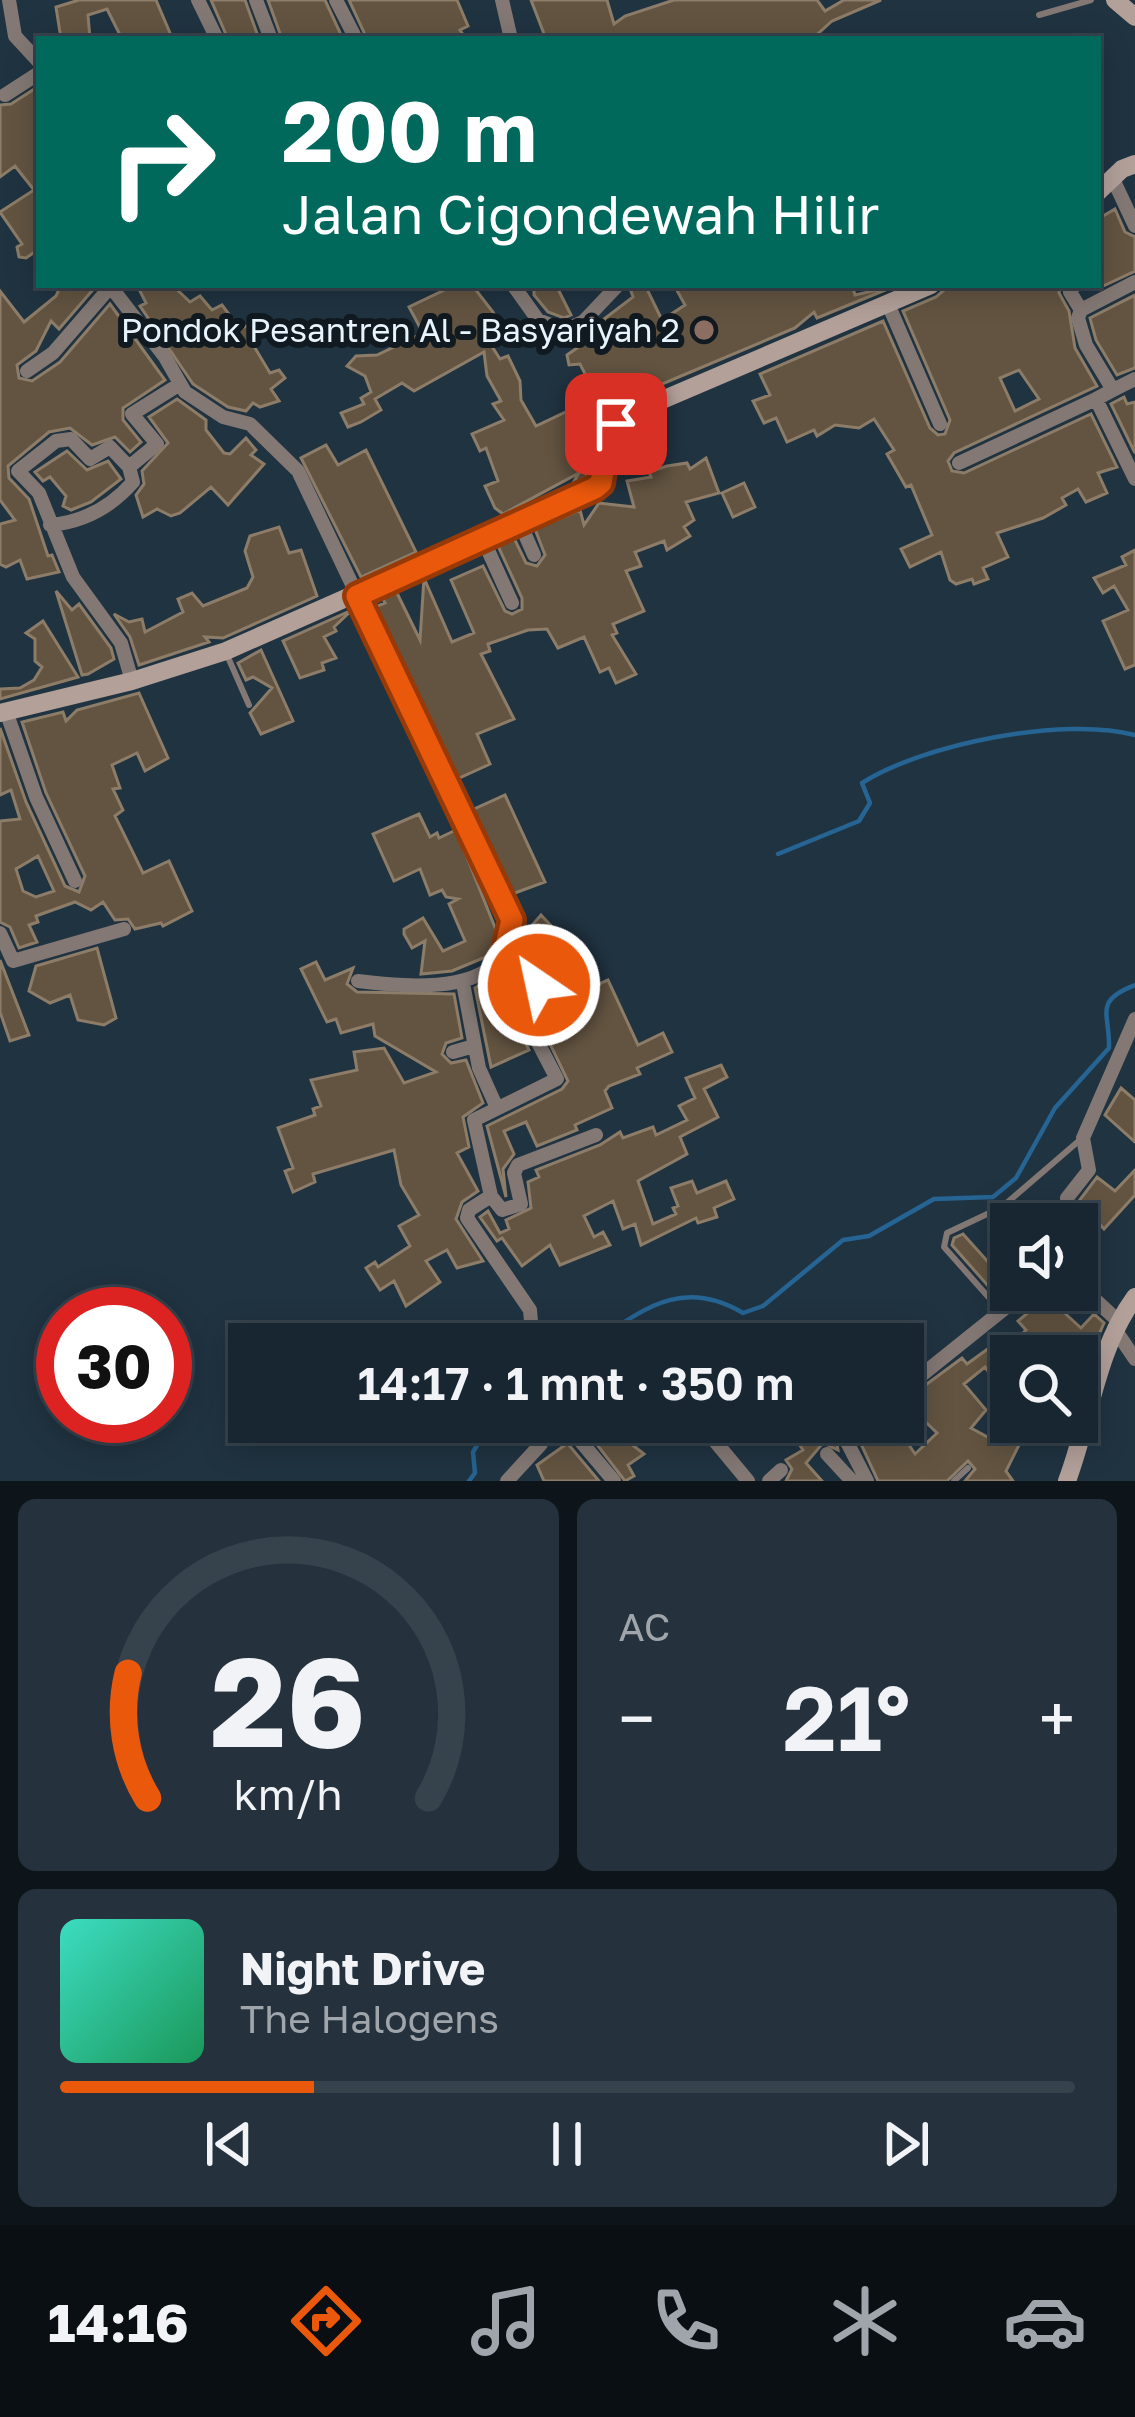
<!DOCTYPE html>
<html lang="id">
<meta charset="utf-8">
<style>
:root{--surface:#182631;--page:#25323d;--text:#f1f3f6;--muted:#9fa5ab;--line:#36434d;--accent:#ea580c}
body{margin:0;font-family:"Golos Text",sans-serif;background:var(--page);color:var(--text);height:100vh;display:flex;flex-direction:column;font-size:45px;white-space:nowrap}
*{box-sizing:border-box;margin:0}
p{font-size:39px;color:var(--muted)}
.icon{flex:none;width:66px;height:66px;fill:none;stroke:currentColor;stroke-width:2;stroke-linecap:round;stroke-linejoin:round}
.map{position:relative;height:1481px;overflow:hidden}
.drawer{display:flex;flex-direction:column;gap:18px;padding:18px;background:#0d151b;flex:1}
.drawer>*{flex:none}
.banner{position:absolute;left:36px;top:36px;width:1065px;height:252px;border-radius:0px;box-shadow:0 6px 30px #0003,0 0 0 3px var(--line);background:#00695c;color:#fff;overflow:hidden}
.fabs{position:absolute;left:990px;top:1203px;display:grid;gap:24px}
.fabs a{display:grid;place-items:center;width:108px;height:108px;border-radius:0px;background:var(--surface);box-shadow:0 6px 30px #0003,0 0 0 3px var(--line);font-size:60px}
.speed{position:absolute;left:36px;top:1287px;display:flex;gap:24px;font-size:60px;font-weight:700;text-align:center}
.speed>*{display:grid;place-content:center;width:156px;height:156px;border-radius:50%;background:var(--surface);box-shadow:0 6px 30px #0003,0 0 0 3px var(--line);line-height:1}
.speed .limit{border:18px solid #d22;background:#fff;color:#111}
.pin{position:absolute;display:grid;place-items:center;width:102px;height:102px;color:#fff;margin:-51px;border-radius:24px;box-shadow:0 6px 18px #0006}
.me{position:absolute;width:132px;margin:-66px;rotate:326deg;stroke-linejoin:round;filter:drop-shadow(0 0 9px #0008)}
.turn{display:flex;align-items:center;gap:42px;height:252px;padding:0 48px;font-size:54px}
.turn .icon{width:156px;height:156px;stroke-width:2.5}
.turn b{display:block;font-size:84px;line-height:102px}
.big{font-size:90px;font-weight:600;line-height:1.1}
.drawer .tile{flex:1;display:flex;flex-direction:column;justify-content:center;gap:18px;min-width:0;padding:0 42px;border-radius:18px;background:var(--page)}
.drawer .dial{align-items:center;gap:0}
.dial svg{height:312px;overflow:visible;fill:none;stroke:var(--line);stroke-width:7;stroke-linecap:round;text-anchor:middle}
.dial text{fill:var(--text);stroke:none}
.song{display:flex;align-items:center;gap:36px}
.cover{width:144px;height:144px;border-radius:18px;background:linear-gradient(135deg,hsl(170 70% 55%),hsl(150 70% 35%))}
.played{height:12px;border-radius:6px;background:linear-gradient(90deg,var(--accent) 25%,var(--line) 25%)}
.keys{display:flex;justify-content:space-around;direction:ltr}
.heat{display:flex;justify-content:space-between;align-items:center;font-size:66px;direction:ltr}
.drawer .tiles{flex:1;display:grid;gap:18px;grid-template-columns:1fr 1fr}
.tile:last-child{grid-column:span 2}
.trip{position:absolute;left:228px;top:1323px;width:696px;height:120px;border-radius:0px;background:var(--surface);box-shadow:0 6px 30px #0003,0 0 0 3px var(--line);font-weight:600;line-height:120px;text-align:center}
.dock{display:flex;height:192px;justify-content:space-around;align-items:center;background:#0a0f14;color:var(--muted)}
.dock .icon{width:84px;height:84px}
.dock .current{color:var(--accent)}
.dock b{font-size:54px;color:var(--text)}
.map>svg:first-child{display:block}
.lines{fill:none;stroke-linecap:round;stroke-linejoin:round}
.stream{stroke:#266493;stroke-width:4.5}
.building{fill:#635441;stroke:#8c7c68;stroke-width:3;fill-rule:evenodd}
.lane{stroke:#837874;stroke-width:6}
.street{stroke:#837874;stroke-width:14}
.secondary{stroke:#b2a099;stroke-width:18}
.route-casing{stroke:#983908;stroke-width:30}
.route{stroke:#ea580c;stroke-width:21}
.education-dot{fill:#8d6e63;stroke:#111a20;stroke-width:4.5}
.labels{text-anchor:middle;stroke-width:12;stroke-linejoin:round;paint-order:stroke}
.poi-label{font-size:33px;fill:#e8f4fd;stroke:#111a20;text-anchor:end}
</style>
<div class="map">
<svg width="1135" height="1481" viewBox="0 0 1135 1481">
<rect width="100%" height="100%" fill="#203341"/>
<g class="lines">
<path class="stream" d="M778 854 859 821 870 803 862 783C923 744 1064 716 1135 735
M591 1344C644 1309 682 1277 743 1313L763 1306 843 1240 869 1236 934 1199 993 1197 1016 1178 1055 1108 1109 1048C1110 1013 1093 1001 1135 985
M469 1481 475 1473 473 1452 491 1422"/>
</g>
<path class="building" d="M79 0H156L170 33 157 39H122L107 9 88 15 90 39H61L56 7Z
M211 0H245L259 39H228Z
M268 0H325L343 39H282Z
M349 0H457L468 26 460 30 466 39H367Z
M531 0H607L614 24 625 16 674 0H817L825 11 844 0H881L832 21 812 39H546Z
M39 86V249L26 258 19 257 17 247 22 244 0 212 34 190 15 166 0 177V105L11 104Z
M1115 209 1125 232 1135 237V271L1099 288 1098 219Z
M61 285H97L59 329 51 321 36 351 17 365 19 378 32 381 60 362 110 304 165 380 123 408V420L141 442 130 452 115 437 92 445 70 428 49 432 8 466 9 478 29 499 48 556 52 555 59 572 27 579 20 560 6 567 0 564V524L15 520 0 500V291L24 322 56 296Z
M137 285H172L190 302 200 296 212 310 222 305 240 329 252 323 262 332 249 338 270 373 279 370 285 378 271 389 279 401 260 407 253 403 246 411 228 407 193 384 140 306 146 303Z
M455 285H472L493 312 502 328 486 337 500 359 508 356 520 381 521 400 536 426 597 397 580 364 569 365 567 355 580 346 574 342 633 297 629 285H645L662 320 685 305 674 285H852L855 295 895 286 817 318 814 312 795 328 586 416 596 432V444L586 477 573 483 579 473 503 514 495 508 485 486 498 481 486 448 480 451 472 434 504 420 493 404 501 401 487 376 484 352 414 391 402 383 375 399 381 410 361 422 348 427 341 413 364 404 361 398 371 392 365 376 347 366 356 356 377 355 423 333 409 307Z
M534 285H556L571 315 564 318 548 312 534 295Z
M950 285H1061L1059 293 1069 311 1075 348 1097 386 954 453 948 461 952 471 964 473 1091 414 1117 467 1098 473 1107 493 1086 502 1078 489 1062 498 1066 505 1043 518 997 533 1008 557 983 568 988 579 974 584 972 579 956 584 950 580 941 552 910 567 901 549 932 535 911 485 906 487 887 454 894 450 874 419 859 428 835 425 817 436 814 430 787 442 776 418 764 423 753 401 770 395 760 374 883 321 930 428 938 435 945 434 950 420 903 311 936 297ZM1019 370 1039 399 1015 411 1000 378Z
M1135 295V368L1117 375 1096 340 1090 318Z
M1124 397 1127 404 1135 402V453L1111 404Z
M177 399 206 420V430L224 453 230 454 246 438 256 450 251 455 264 464 228 505 211 487 180 513 171 516 157 509 143 517 136 495 144 484 142 471 168 443 149 417Z
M326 445 338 465 366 450 416 552 361 577 301 458Z
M67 451 87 470 108 461 121 479 91 502 71 510 63 506 66 496 50 477 43 481 35 472Z
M706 458 719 493 686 502 694 520 684 527 690 536 667 550 664 541 635 552 641 566 626 571 644 611 613 624 617 633 612 635 636 674 616 683 609 668 600 672 584 637 558 648 547 629 528 630 488 644 490 651 481 654 514 719 477 734 490 764 457 779 375 607 385 603 382 597 396 591 420 640 424 578 452 642 474 633 451 580 483 566 505 611 512 614 522 609V598L498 546 514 538 526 563 537 566 545 555 535 529 580 510 584 525 599 503 634 507 627 481 651 477 649 472 667 466 687 463 690 469Z
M744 483 755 507 733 517 722 493Z
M279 527 289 553 301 550 317 596 223 638 205 637 209 642 139 665 130 637 114 614 129 622 142 619 145 632 183 612 178 599 192 593 203 606 247 588 253 577 245 551 250 536Z
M1135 550V665L1125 669 1103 621 1128 610 1114 586 1103 593 1094 578 1126 565 1122 557Z
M56 591 72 610 79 604 111 648 114 659 88 674 82 675Z
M352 610 334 627 336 631 324 637 336 658 322 663 324 670 300 678 283 641Z
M43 621 78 677 0 699V689L20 688 34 680 42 667 35 661V639L26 633Z
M261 650 293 721 261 734 250 713 272 688 253 677 246 680 238 663Z
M139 693 168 758 145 771 137 753 112 765 120 788 113 789 123 810 115 816 143 873 169 861 192 911 163 926 161 923 135 929 128 919 115 920 103 902 91 910 75 902 36 916 38 922 29 925 37 942 19 948 10 927 0 922V821L20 819 11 790 0 795V728L26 802 65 886 79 892 85 876 46 793 22 722 63 712 66 721 77 710ZM38 856 54 891 36 897 23 891 16 869Z
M505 795 545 882 512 894 472 810Z
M419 814 430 837 437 833 439 838 456 830 498 935 488 956 452 971 421 974 425 941 412 948 404 934V929L423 918 443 951 465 941 449 904 458 899 446 897 442 890 430 895 420 869 394 881 373 834Z
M541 915 572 948 582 943 589 957 572 966 585 990 608 980 638 1045 663 1033 672 1052 637 1068 640 1074 609 1086 605 1091 612 1108 575 1125 577 1130 537 1146 526 1122 504 1131 514 1154 503 1169 506 1197 487 1126 562 1089 568 1081 534 1011 549 991V981L558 976 536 944 526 952 521 938Z
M97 948 116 1018 104 1025 78 1020 70 995 50 1003 29 991 36 966Z
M0 960 29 1035 10 1041 0 1012Z
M316 962 325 980 353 968 347 984 357 992 454 994 462 1038 446 1043 442 1054 451 1063 466 1060 483 1103 463 1117 469 1147 457 1153 478 1191 462 1202 456 1219 483 1261 457 1268 447 1250 426 1261 440 1282 406 1306 394 1281 380 1290 366 1268 375 1262 378 1267 410 1246 399 1226 419 1215 401 1185 394 1150 313 1174 315 1182 293 1192 285 1171 293 1168 278 1128 315 1115 313 1109 321 1106 311 1080 357 1070 354 1052 384 1048 404 1083 436 1072 375 1036 373 1024 341 1033 336 1019 327 1022 301 969Z
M507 968 524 986 510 1010 529 1050 491 1067 475 988Z
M721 1065 727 1077 704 1089 718 1117 680 1137 687 1154 638 1181 653 1224 676 1214 673 1208 678 1206 671 1188 692 1181 697 1193 726 1181 734 1199 714 1208 717 1217 698 1223 696 1218 641 1245 635 1224 623 1229 613 1201 584 1216 594 1237 603 1232 610 1245 560 1265 550 1245 522 1266 502 1238 497 1241 480 1217 488 1211 500 1233 509 1229 506 1220 531 1208 528 1182 539 1177 536 1170 600 1145 620 1132 623 1138 653 1127 656 1135 687 1120 679 1106 695 1098 686 1078Z
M1121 1088 1135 1100V1142L1105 1115Z
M1135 1170V1195L1104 1229 1079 1201 1097 1177 1115 1191Z
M963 1234 998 1273 1011 1263V1284L997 1296 952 1245 954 1238Z
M1055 1290 1072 1293 1058 1307 1081 1328 1094 1314 1104 1323 1095 1344 1077 1365V1353L1059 1337 1047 1352 1040 1346 1030 1356H1011V1368L994 1380 985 1367 964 1384 986 1410 971 1428 993 1440 1003 1421 1025 1433 1006 1471 1013 1481H965L975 1469 968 1461 947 1481H878L861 1444 878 1422H894L915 1454 937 1433 904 1401 962 1358 967 1364 996 1343 1002 1354 1026 1330 1018 1321Z
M886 1325 924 1359 905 1374 903 1344H866Z
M558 1422H630L617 1433 644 1454 628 1465 634 1476 625 1481 585 1429 571 1428 566 1439Z
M790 1422H851L836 1439 838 1450 823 1443 806 1463 822 1481H786L792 1469 786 1460 803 1450 799 1444 804 1440Z
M568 1443V1444L599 1481H544L537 1465Z"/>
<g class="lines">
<path class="lane" d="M1039 15 1091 0
M227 655 249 705
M999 1309 944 1247 947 1233 1002 1207 1081 1139
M954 1481 968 1468"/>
<path class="street" d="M9 0 15 36 39 62
M198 0 217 39
M256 0 271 39
M336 0 356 39
M502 0 511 39
M5 95 39 73
M1112 177 1135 226
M513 285 538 320 564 330 583 322 618 285
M1075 285 1070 292 1081 310 1078 318 1086 345 1113 390 1096 399 1135 479
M111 287 165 357 185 392 223 417 250 424 298 471 512 920C514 999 408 987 358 981
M888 304 940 424
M1081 310 1135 282
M27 371 53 353 112 285
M1113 390 1135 379
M959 463 1096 399
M519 521 534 555
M50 525C84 522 111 507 133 482L129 467
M482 537 512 603
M132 681 121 643 73 577 39 493 18 471 56 441 71 439 90 459 110 447 129 467 157 444 132 414 180 384
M6 711 36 797 75 881
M0 933 13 961 124 929
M505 950 539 985 521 1010 557 1079 474 1120 491 1196 469 1210 467 1218 530 1310 533 1344
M463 983 479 1068 497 1108
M453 1052 474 1046
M491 1196 502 1210 521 1204 514 1173 518 1165 596 1135
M1077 1256 1089 1230 1069 1210 1067 1198 1089 1170 1083 1138 1135 1019
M1077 1283 1117 1320
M1114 1328 1135 1359
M903 1390 1009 1305 1037 1290
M699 1422 748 1481
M867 1422 847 1442 867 1481
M577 1437 614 1481
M653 1439 685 1422
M827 1454 852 1481
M507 1481 541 1444 545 1422
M769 1481 781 1470"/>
<path class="secondary" d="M1115 0 1135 17
M1098 192 1122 169 1135 164
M0 713 132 681 226 651 595 488C613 465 602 436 627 415L931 285
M1067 1481C1090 1420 1096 1350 1135 1297"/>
</g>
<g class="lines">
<defs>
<path id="route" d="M539 985 505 950 512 920 357 596 595 488 601 483 609 436 616 424"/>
</defs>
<use href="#route" class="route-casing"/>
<use href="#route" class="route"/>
</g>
<circle class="education-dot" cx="704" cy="330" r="12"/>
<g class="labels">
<g class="poi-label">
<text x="680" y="342">Pondok Pesantren Al - Basyariyah 2</text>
</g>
</g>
</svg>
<div class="fabs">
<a><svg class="icon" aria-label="sound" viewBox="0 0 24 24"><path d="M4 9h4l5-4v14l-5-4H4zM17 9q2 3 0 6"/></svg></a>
<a><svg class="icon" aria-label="search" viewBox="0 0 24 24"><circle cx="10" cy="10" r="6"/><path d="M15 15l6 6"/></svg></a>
</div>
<div class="speed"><div class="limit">30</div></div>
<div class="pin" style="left:616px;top:424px;background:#d93025"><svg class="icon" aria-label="arrive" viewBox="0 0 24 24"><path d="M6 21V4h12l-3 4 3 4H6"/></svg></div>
<svg class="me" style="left:539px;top:985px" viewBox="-20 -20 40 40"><circle r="17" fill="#ea580c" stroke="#fff" stroke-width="3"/><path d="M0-11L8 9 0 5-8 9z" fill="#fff"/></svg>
<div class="trip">14:17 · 1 mnt · 350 m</div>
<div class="banner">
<div class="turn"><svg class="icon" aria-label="right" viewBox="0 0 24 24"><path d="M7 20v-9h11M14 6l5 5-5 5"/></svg><div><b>200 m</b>Jalan Cigondewah Hilir</div></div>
</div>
</div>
<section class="drawer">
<div class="tiles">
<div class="tile dial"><svg viewBox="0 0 100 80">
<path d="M14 69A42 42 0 1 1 86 69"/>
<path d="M14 69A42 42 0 0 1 9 37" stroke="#ea580c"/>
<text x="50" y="56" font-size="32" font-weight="700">26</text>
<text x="50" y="72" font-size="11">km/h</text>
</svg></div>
<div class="tile"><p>AC</p>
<div class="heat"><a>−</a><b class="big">21°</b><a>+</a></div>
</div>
<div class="tile">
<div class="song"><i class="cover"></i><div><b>Night Drive</b><p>The Halogens</p></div></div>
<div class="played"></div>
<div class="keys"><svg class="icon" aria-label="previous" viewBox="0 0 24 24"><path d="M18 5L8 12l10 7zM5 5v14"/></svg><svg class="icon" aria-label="pause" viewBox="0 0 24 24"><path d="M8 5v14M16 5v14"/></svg><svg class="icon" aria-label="next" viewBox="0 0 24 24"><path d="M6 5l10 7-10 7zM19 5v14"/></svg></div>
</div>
</div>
</section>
<nav class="dock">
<b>14:16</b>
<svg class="icon current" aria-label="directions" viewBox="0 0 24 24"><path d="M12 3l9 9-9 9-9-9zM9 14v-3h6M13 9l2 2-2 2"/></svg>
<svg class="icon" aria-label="music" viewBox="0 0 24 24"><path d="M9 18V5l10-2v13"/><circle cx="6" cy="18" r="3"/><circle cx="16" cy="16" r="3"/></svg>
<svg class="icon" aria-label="phone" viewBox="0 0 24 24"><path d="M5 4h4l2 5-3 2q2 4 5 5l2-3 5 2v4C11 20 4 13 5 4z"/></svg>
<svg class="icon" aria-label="climate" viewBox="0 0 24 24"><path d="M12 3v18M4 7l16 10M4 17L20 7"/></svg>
<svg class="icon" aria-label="car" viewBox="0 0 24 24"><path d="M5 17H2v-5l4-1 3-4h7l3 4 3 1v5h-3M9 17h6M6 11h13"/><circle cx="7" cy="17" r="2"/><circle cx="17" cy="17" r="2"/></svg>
</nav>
